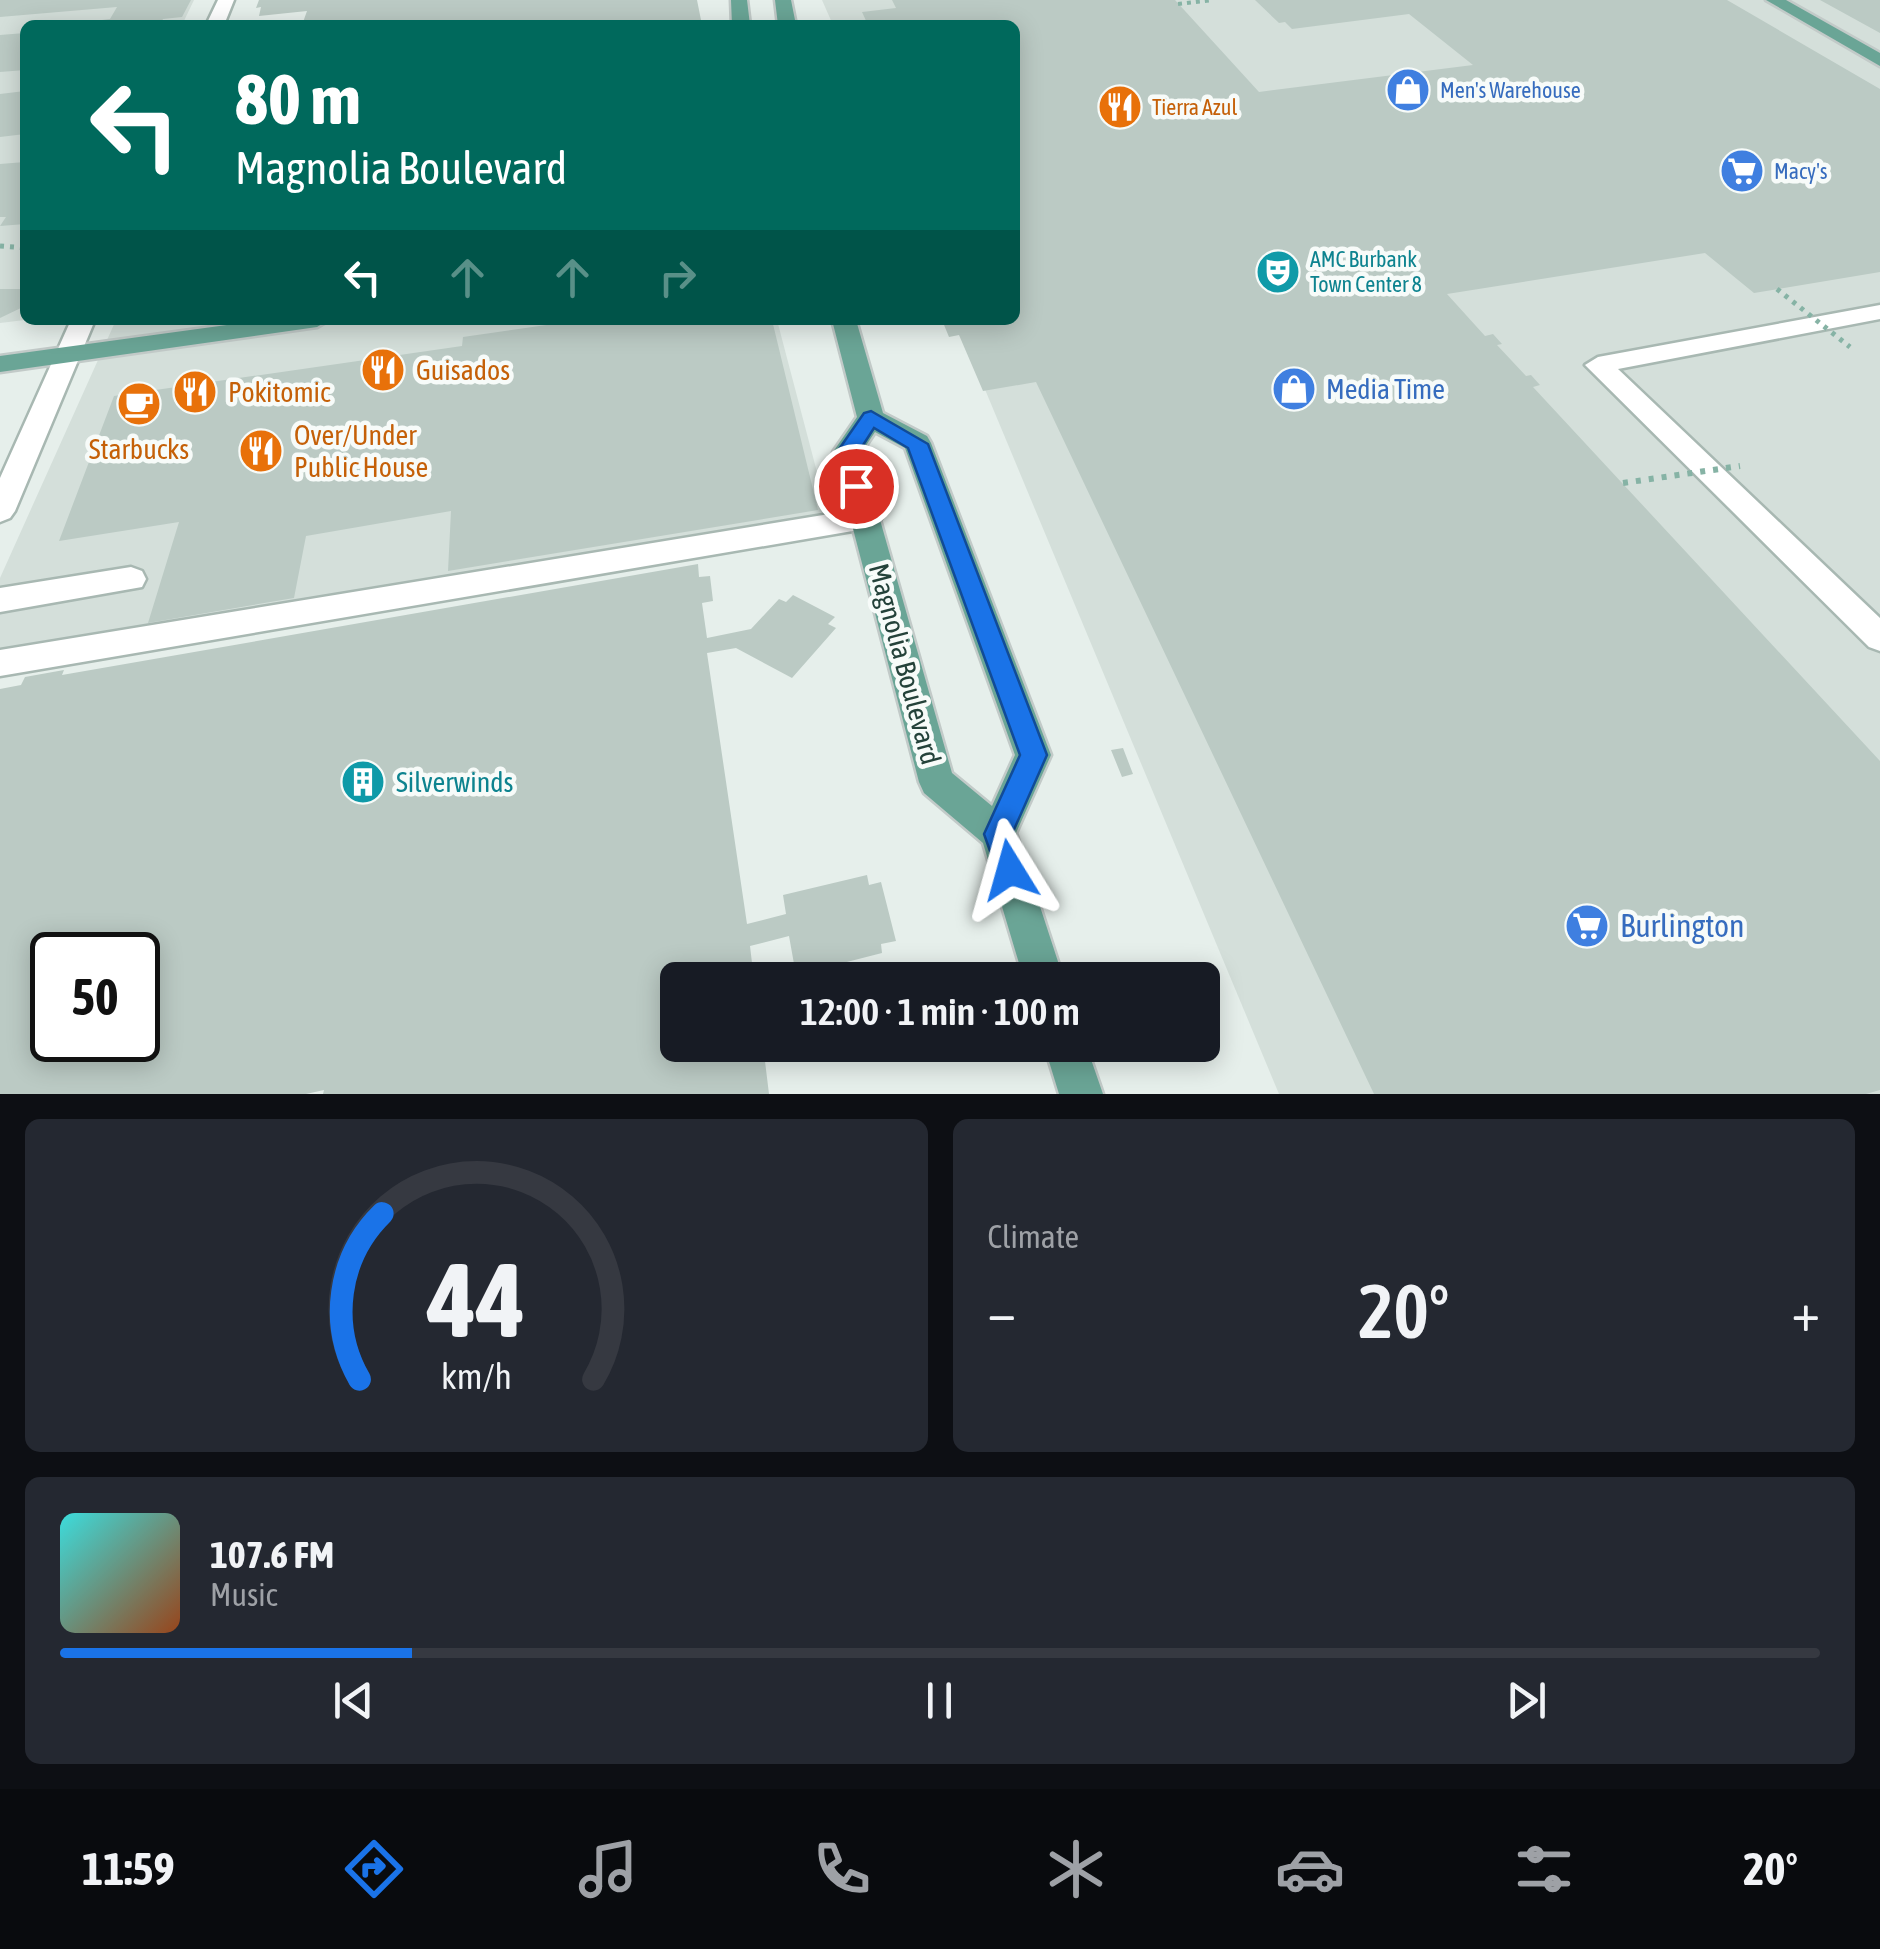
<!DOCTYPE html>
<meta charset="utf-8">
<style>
:root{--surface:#171b24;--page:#242831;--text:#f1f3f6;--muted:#9ea1a6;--line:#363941;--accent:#1a73e8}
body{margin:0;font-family:"Asap Condensed",sans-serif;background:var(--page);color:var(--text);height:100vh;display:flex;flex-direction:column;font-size:38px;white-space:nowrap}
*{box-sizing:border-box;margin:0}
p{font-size:32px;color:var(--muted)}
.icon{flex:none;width:55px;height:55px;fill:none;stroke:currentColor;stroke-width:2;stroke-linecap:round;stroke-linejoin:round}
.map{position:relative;height:1094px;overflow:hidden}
.drawer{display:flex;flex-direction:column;gap:25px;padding:25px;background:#0d0f14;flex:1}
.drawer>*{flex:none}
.hud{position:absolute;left:20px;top:20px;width:1000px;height:305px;border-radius:15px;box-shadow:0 5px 25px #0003;background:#00695c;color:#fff;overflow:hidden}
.speed{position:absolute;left:30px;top:932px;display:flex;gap:20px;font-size:50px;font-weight:700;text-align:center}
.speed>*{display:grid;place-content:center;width:130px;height:130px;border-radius:50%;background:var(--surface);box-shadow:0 5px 25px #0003;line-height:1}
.speed .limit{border:5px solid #111;border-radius:15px;background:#fff;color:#111}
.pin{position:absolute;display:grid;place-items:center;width:85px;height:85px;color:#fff;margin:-42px;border:5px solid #fff;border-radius:50%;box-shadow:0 2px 10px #0007}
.me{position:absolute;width:110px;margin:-55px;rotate:352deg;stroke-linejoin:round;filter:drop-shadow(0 0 8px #0008)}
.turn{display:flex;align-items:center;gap:35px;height:210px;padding:0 50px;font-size:45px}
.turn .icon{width:130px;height:130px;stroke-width:2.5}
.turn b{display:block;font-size:70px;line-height:85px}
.lanes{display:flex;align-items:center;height:95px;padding:0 50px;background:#0003;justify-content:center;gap:50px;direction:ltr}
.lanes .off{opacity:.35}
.big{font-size:75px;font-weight:600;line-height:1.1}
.drawer .widget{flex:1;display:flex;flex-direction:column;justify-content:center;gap:15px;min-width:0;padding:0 35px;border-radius:15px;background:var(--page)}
.drawer .dial{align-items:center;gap:0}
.dial svg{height:260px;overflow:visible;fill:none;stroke:var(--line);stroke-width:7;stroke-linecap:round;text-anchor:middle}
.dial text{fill:var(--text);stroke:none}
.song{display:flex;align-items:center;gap:30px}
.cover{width:120px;height:120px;border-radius:15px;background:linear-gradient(135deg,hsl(180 70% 55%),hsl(20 70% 35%))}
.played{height:10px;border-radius:5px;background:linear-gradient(90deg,var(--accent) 20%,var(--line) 20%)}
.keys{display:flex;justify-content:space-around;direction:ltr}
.heat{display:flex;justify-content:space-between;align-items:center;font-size:55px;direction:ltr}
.drawer .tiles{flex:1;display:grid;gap:25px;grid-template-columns:1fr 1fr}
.widget:last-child{grid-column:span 2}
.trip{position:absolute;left:660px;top:962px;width:560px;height:100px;border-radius:15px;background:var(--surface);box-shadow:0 5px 25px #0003;font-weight:600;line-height:100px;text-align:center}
.dock{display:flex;height:160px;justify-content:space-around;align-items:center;background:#090b0e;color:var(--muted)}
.dock .icon{width:70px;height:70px}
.dock .selected{color:var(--accent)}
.dock b{font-size:45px;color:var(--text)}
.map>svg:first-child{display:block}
.built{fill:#d4dfda}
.building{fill:#bbcac4;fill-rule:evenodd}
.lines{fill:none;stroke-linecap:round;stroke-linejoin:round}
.minor-casing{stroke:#a8b8b2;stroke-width:5}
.major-casing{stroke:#c2cac8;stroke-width:5}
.path-far1{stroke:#86b3a5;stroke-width:4;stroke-dasharray:4 5;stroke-linecap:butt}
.path{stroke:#86b3a5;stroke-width:5;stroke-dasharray:4 6;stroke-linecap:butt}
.minor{fill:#fff;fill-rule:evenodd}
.major{fill:#6aa596;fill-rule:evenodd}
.path-bridge-far1{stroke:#86b3a5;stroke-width:5;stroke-dasharray:4 6;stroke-linecap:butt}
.path-bridge{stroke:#86b3a5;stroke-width:6;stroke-dasharray:5 8;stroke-linecap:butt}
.route{fill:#1a73e8;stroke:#114b97;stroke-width:2.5}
.labels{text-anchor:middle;stroke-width:9;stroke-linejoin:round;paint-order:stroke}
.far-shop-label{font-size:22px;fill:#366cbe;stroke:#f7fbf9;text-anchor:start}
.far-food-label{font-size:22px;fill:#c56008;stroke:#f7fbf9;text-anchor:start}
.far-culture-label{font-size:22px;fill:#0d838f;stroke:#f7fbf9;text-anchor:start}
.food-label{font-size:28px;fill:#c56008;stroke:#f7fbf9;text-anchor:start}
.shop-label{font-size:28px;fill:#366cbe;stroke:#f7fbf9;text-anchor:start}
.street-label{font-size:28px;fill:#24423a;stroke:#f7fbf9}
.culture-label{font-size:28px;fill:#0d838f;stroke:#f7fbf9;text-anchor:start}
.near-shop-label{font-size:32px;fill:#366cbe;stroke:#f7fbf9;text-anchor:start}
</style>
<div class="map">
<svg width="1880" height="1094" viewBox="0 0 1880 1094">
<rect width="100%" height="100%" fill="#e6efeb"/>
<path class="built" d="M0 0H194L182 25H25V320L0 323Z
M822 0H1880V1094H1279L956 320H1015V25H833Z
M116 320H777L828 514 0 658V578Z"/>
<path class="building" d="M0 0H191L182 17 163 19 160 25H98L102 20 110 19 117 7 0 17Z
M259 0H697L702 25H302L307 11 259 16 261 7 256 8Z
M892 0H1175L1259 92 1473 65 1409 14 1292 29 1285 22 1279 23 1255 0H1727L1880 89V272L1754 293 1705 253 1447 294 1485 336 1493 334 1502 344 1497 345 1526 376 1531 375 1540 385 1533 387 1880 761V1090L1866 1094H1374L1036 382 983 391 959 335 949 337 942 320H1015V25H868L862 12 896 8Z
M1820 0H1880V33Z
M25 33V70L0 72V35Z
M25 91V134L0 137V94Z
M25 162V224L0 226 6 217H0V164Z
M0 289H25L23 307 0 318Z
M581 320H772L818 510 448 571 451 511 306 536 294 598 148 623 179 522 59 541 114 396 462 346 463 337Z
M698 564 699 577 710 576 713 601 702 603 707 638 751 629 779 599 786 602 793 595 835 617 828 624 836 628 792 678 736 648 707 653 747 924 786 914 783 895 867 875 869 885 881 882 896 941 881 944 882 953 796 975 789 936 750 946 754 980H678V1045H763L769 1094H323L324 1090 306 1094H0V689L21 685 25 677 64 670 62 675ZM52 955H138V1040H52Z
M1123 748 1133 774 1122 777 1111 750Z"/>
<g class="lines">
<defs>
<path id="minor" d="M218 0H234L224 25H206Z
M1880 305V319L1618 369 1880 618V651L1869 647 1585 365 1598 357Z
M71 320H95L15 511 10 518 0 522V478Z
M866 508 876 511 881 519 876 527 0 676V650Z
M131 567 142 571 146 579 142 587 0 612V588Z"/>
<path id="major" d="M731 0H747L750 25H732Z
M775 0H791L796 25H778Z
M1766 0H1786L1880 53V66Z
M263 320H329L317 327 0 372V356Z
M832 320H856L883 413 927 436 931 443 1051 755 1016 833 1064 980H1024L983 843 924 793 919 782 833 452 857 417ZM875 432 905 448 1015 755 992 806 952 773 861 453Z
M1044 1045H1086L1103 1094H1059Z"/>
</defs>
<use href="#minor" class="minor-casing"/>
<use href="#major" class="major-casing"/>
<path class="path-far1" d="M1178 4 1213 0"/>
<path class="path" d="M0 246 25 248"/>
<use href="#minor" class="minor"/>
<use href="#major" class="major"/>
<path class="path-bridge-far1" d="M1777 289 1850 347"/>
<path class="path-bridge" d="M1623 483 1740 466"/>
</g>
<path class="route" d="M871 411 928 444 1047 755 1012 834 1024 870 1020 879 1010 883 1000 879 984 834 1020 755 908 448 874 428 858 453 867 486 856 493 846 486 837 452 864 413Z"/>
<defs>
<symbol id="shop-disc" viewBox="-11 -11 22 22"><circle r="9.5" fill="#3f7fe0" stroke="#f7fbf9"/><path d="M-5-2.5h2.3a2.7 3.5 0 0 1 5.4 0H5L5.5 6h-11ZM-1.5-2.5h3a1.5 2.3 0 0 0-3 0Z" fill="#fff"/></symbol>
<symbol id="restaurant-disc" viewBox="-11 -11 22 22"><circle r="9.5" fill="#e8710a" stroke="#f7fbf9"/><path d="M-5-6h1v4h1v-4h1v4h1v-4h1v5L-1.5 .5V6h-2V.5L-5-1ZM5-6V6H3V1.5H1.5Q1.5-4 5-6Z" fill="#fff"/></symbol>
<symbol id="supermarket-disc" viewBox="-11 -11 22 22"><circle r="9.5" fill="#3f7fe0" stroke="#f7fbf9"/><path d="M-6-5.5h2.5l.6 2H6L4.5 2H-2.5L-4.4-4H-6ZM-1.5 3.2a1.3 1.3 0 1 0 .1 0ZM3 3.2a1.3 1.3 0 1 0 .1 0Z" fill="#fff"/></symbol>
<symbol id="theatre-disc" viewBox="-11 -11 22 22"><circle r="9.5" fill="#0f9aa8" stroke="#f7fbf9"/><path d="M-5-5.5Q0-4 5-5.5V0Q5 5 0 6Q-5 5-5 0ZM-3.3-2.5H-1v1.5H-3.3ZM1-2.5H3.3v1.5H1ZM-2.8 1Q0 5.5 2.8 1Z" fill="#fff"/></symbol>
<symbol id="cafe-disc" viewBox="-11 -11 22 22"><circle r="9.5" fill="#e8710a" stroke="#f7fbf9"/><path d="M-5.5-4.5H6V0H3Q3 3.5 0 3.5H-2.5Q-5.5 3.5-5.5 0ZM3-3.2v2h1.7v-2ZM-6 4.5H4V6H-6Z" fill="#fff"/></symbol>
<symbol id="building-disc" viewBox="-11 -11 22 22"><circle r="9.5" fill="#0f9aa8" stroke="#f7fbf9"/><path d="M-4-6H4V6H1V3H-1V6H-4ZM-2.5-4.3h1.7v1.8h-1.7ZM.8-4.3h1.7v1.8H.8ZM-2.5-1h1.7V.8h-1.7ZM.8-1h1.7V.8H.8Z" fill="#fff"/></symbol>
</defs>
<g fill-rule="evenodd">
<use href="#shop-disc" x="1383" y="65" width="50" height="50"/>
<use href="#restaurant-disc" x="1095" y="82" width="50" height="50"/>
<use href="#supermarket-disc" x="1717" y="146" width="50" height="50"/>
<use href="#theatre-disc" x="1253" y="247" width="50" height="50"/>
<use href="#restaurant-disc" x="358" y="345" width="50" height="50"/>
<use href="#shop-disc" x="1269" y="364" width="50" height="50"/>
<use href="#restaurant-disc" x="170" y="367" width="50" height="50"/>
<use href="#cafe-disc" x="114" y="379" width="50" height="50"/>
<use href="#restaurant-disc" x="236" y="426" width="50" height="50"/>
<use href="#building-disc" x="338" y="757" width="50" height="50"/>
<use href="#supermarket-disc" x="1562" y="901" width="50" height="50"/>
</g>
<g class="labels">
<g class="far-shop-label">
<text x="1440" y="98">Men's Warehouse</text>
<text x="1774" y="179">Macy's</text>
</g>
<g class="far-food-label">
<text x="1152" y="115">Tierra Azul</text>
</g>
<g class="far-culture-label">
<text x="1310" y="267">AMC Burbank<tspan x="1310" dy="25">Town Center 8</tspan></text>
</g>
<g class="food-label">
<text x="416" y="380">Guisados</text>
<text x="228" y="402">Pokitomic</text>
<text x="294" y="445">Over/Under<tspan x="294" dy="32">Public House</tspan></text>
<text x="139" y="459" text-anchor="middle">Starbucks</text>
</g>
<g class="shop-label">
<text x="1326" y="399">Media Time</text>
</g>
<g class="street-label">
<text transform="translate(905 664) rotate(75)" y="10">Magnolia Boulevard</text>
</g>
<g class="culture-label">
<text x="396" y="792">Silverwinds</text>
</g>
<g class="near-shop-label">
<text x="1620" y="937">Burlington</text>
</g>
</g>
</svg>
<div class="speed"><div class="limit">50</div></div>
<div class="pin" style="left:856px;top:486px;background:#d93025"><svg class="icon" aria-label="arrive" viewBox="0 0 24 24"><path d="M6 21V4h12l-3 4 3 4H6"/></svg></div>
<svg class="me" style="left:1010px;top:870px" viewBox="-20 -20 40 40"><path d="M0-17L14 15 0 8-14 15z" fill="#1a73e8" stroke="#fff" stroke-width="4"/></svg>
<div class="trip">12:00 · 1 min · 100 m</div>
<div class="hud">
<div class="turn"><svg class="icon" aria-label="left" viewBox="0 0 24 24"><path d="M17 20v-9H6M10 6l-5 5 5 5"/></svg><div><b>80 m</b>Magnolia Boulevard</div></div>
<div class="lanes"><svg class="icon" aria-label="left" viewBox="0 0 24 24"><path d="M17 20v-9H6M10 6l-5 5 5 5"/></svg><svg class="icon off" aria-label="ahead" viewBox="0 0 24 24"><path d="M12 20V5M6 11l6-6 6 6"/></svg><svg class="icon off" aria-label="ahead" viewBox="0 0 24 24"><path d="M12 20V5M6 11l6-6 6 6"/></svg><svg class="icon off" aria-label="right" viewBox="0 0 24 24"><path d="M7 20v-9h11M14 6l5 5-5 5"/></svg></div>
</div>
</div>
<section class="drawer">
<div class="tiles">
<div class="widget dial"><svg viewBox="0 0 100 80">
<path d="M14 69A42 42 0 1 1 86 69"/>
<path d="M14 69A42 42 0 0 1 21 18" stroke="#1a73e8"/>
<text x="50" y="56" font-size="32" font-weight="700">44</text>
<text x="50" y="72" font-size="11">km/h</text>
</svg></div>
<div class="widget"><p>Climate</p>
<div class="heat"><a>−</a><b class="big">20°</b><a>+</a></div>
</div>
<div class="widget">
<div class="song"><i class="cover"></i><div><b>107.6 FM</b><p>Music</p></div></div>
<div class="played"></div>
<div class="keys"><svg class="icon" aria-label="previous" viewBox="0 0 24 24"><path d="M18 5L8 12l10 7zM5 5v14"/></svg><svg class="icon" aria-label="pause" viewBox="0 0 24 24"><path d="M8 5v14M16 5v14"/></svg><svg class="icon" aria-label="next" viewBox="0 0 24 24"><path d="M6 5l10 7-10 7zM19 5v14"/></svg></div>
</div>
</div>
</section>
<nav class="dock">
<b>11:59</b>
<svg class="icon selected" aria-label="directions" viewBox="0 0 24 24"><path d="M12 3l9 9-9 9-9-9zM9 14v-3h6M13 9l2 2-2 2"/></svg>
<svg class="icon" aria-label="music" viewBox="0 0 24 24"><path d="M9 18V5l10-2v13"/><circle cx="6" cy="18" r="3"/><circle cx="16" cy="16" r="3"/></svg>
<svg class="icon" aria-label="phone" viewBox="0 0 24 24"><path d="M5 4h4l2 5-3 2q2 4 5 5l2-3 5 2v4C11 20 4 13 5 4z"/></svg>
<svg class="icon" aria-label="climate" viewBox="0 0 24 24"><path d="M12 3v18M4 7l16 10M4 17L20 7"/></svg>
<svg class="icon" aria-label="car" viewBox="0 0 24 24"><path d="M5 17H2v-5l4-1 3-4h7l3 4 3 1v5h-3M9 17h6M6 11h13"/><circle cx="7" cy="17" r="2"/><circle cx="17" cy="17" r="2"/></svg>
<svg class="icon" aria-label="filters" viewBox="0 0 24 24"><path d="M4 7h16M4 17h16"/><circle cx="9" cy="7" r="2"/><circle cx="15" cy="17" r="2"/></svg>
<b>20°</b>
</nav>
